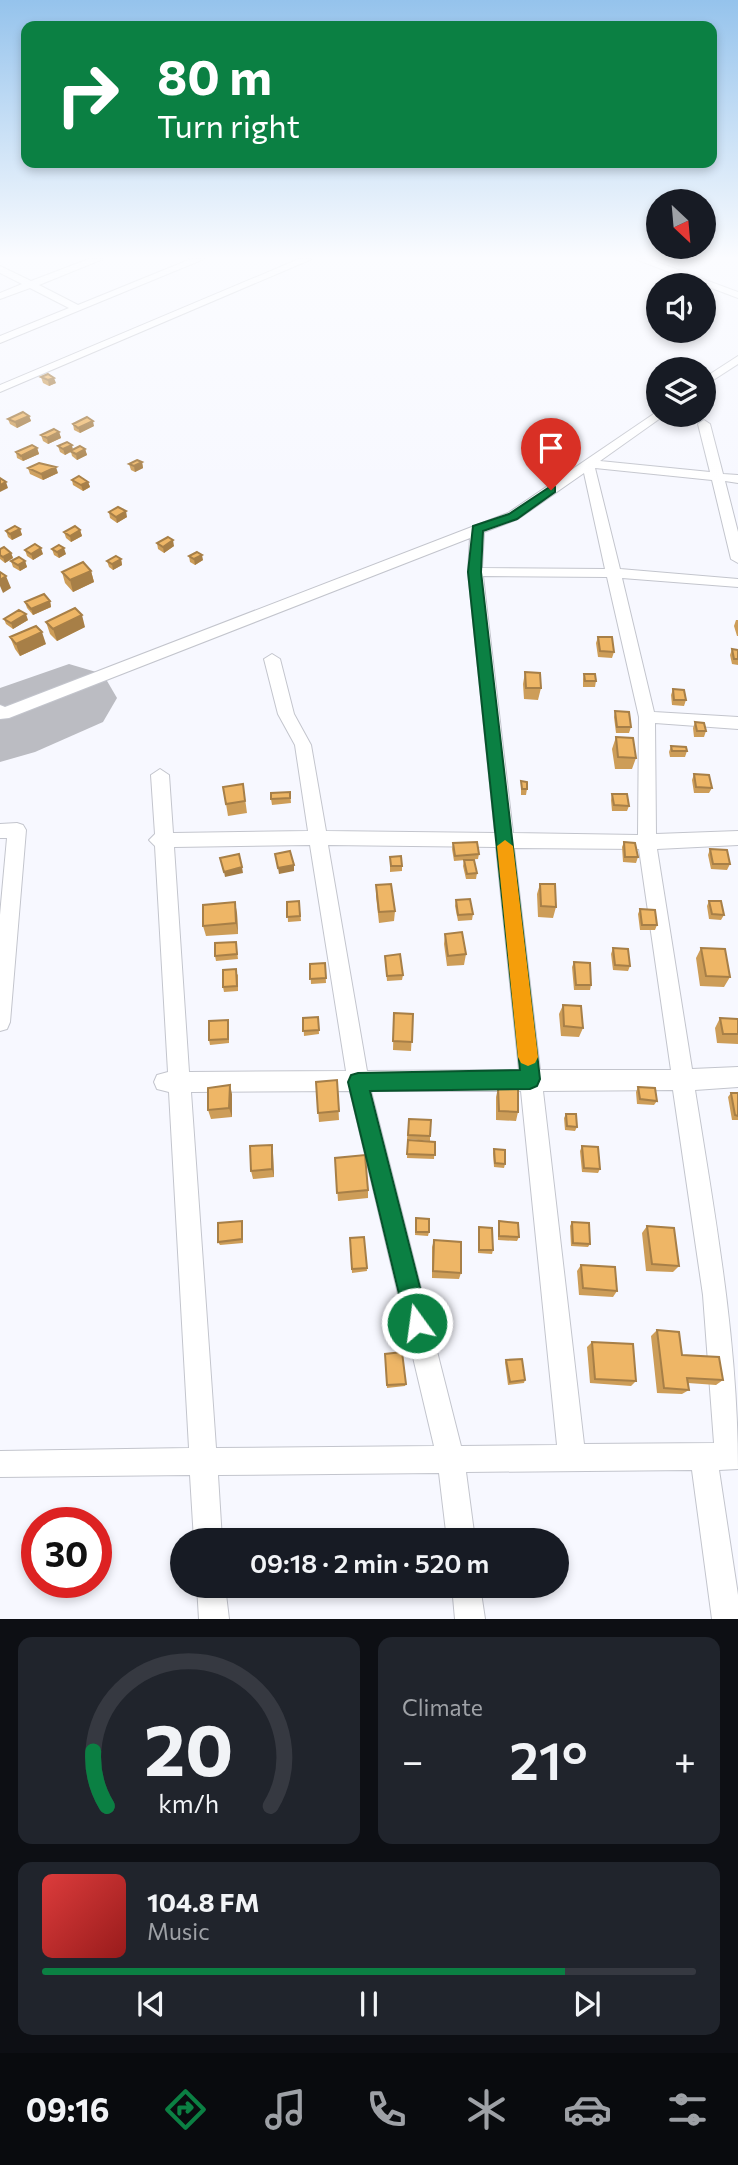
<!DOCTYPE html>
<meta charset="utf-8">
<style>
:root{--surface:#171b24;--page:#20242c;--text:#f1f3f6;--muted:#9ea1a6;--line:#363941;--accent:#0b8043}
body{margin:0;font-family:Commissioner,sans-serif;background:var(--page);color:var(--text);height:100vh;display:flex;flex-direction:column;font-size:26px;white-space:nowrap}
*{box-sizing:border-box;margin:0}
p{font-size:23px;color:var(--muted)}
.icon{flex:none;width:38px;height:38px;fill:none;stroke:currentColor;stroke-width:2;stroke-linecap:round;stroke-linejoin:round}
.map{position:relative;height:1619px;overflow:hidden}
.sheet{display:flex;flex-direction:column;gap:18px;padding:18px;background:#0d0f14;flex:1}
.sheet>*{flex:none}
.guide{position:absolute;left:21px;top:21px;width:696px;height:147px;border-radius:14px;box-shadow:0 4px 10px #0003;background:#0b8043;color:#fff;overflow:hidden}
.needle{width:46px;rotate:154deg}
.buttons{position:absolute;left:646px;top:189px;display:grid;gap:14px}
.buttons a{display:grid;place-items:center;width:70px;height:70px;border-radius:50%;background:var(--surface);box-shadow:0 4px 10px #0003;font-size:35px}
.speed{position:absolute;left:21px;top:1507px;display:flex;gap:14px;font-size:35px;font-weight:700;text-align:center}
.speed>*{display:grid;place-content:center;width:91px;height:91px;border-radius:50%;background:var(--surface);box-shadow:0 4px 10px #0003;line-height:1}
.speed .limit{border:10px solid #d22;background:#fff;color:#111}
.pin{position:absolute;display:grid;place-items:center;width:60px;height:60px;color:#fff;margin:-72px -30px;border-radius:50% 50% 50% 0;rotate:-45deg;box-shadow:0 0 7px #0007}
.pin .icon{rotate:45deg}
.me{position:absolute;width:77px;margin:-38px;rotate:346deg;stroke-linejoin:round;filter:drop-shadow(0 0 5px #0008)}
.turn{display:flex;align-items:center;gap:24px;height:147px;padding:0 21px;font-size:32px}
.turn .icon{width:91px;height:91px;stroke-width:2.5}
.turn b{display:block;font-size:49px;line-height:60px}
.big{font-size:52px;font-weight:600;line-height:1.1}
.sheet .widget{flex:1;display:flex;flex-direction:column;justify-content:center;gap:10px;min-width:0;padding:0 24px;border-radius:14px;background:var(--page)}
.sheet .dial{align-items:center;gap:0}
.dial svg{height:182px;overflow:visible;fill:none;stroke:var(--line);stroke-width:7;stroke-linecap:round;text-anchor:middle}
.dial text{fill:var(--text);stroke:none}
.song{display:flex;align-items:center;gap:21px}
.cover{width:84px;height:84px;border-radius:10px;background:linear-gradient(135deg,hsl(0 70% 55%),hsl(0 70% 35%))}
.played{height:7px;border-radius:4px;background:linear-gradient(90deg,var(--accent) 80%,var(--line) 80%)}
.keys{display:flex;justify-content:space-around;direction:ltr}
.heat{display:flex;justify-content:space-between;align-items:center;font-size:38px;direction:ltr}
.sheet .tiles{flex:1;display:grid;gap:18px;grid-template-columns:1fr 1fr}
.widget:last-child{grid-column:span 2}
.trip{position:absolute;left:170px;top:1528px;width:399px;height:70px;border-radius:35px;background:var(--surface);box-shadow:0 4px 10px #0003;font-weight:600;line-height:70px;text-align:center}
.dock{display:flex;height:112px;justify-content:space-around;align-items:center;background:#090b0e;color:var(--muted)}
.dock .icon{width:49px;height:49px}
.dock .current{color:var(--accent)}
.dock b{font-size:32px;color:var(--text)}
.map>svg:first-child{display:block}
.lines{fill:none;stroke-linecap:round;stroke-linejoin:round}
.runway{fill:#bbbcc2;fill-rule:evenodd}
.minor-casing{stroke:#c3c5cd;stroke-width:2}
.minor{fill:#fff;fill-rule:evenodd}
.wall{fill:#cd9d58}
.shaded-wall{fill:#a77f47}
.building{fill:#eeb666;stroke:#a77f47;stroke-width:2}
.route{fill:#0b8043;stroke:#07532c;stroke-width:2}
.slow{fill:#f59e0b}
</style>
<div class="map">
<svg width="738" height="1619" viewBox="0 0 738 1619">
<rect width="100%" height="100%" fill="#f7f8ff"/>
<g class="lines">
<path class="runway" d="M69 664 103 674 117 698 103 722 35 752 0 762V688Z"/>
<defs>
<path id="minor" d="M89 259H103L39 285 78 305 191 259H204L0 343V336L69 308 30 288 0 299V293L22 284 0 273V266L31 281Z
M299 259H312L0 392V385Z
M635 259H649L738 292V298Z
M738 356V364L704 386V378Z
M658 411V415H664L662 417 600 461 710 472 698 424 704 420 710 424 723 474 738 475V483L725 481 738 532V563L731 559 712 480 595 468 620 569 738 579V587L622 578 654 712 738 717V729L655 723 656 834 738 831V845L657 849 692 1069 738 1067V1087L695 1090C715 1216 738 1341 738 1469L719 1470 738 1595V1619H712L692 1470 466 1472 475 1540H447L439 1473 218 1475 222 1540H194L190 1475 0 1477V1451L189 1448 169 1092 157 1089 154 1082 157 1075 168 1072 155 846 149 840 155 834 151 775 160 769 169 775 173 833 308 831 295 745 278 714 264 659 272 654 280 659 294 714 311 745 326 831 495 833 468 572 470 538 9 718 0 719V705L5 707 508 513ZM584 473 605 569 482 568 484 532 518 519ZM483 576 607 577 639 717 638 835 513 833ZM310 845 346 1071 189 1072 174 847ZM328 845 496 847 519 1070 367 1071ZM514 848 639 849 671 1070H540ZM673 1090 703 1295 714 1443 584 1444 543 1091ZM350 1091 434 1446 216 1448 191 1092ZM371 1091H521L557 1445 461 1446Z
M17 823 23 825 26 830 10 1022 7 1029 0 1031V915L7 838H0V824Z
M197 1586H225L229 1619H199Z
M452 1586H480L485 1619H455Z"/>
</defs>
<use href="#minor" class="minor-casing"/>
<use href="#minor" class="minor"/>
</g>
<path class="wall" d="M41 377 56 383 49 386 43 383Z
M29 416 31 421 17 428 10 424 8 419Z
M73 424 94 426 80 433 74 430Z
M59 432 61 438 48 444 43 441 41 435Z
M58 446 73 449H85L87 455 77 460 72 456 71 452 65 455 60 452Z
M37 448 39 454 23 461 17 458 16 452Z
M142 462 143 468 135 472 131 470 129 464Z
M28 468 58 473 43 480 30 474Z
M72 480 88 482 90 487 83 491 73 485Z
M109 512 127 517 117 523 110 518Z
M20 529 22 535 12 540 8 537 6 531Z
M80 530 82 536 71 542 66 538 64 532Z
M157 543 174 546 164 553 158 549Z
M0 549 11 553 13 558 5 563 0 559Z
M52 549 66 554 59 558 54 555Z
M25 550 43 554 33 560 27 556Z
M189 556 203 560 195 565 190 562Z
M121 559 122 565 113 570 109 567 107 561Z
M11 561H25L27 567 20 571 13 567Z
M91 571 94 582 73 592 65 583 62 572Z
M50 601 51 607 33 615 27 608 25 602Z
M4 619 28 620 13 629 6 624Z
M736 620H738V636H737L734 626Z
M46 622 85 627 57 641 50 634Z
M10 637 46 644 20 656 15 649Z
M598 637 614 652 612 658 598 657 596 643Z
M732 649 738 650V665L732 664 730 655Z
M525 672 541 688 538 700 524 699 523 684Z
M584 674 596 681 595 687H583V679Z
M673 689 686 700 684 706 672 705 671 695Z
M615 711 631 727 629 733H616L614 717Z
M695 722 706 731 704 737H694L693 728Z
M616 737 636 758 632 769H615L612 749Z
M671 746 687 751 685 757H670L669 752Z
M694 774 712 788 709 793H694L692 780Z
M521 781 527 789 526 795H521Z
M243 784 247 813 228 816 226 804Z
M290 792 291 803 272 805 271 799Z
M612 794 629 806 627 811H612L611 800Z
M624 842 638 857 636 863 623 862 622 847Z
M453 843 479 854 478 859 454 861 452 849Z
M710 849 730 864 727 870 711 869 708 855Z
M390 857 402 866V871L390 872Z
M464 860 477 873 476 879H466L463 866Z
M540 884 556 907 553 918 538 917 537 894Z
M376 885 395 911 394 921 379 923 376 896Z
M456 900 473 914 472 920 458 921 455 906Z
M299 901 301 921 288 922 287 902Z
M709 901 724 915 721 920 709 919 707 906Z
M640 909 657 925 655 930H640L638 914Z
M237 913 238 934 206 936 203 926Z
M445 934 466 954 464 965 447 966 444 944Z
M236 942 238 959 216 961 215 956Z
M613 948 630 966 628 971 613 970 611 954Z
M701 948 730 977 724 987 700 986 696 958Z
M385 956 403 975 402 980 387 981Z
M574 962 591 985 590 990H574L572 967Z
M325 963 326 983 311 984 310 964Z
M238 974V991L224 992 223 987Z
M563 1005 583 1028 579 1037 561 1036 559 1014Z
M394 1013 413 1014 411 1051 393 1050Z
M318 1017 319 1034 304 1036 303 1018Z
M720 1018 738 1019V1044L717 1043 715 1028Z
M228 1020 229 1024V1043L210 1045 209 1040Z
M337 1080 339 1120 319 1122 316 1082Z
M638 1087 657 1101 654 1105 637 1104 636 1092Z
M498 1088 518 1112 516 1121 496 1120V1097Z
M731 1093H738V1120H732L728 1097Z
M232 1094V1117L211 1119 208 1110Z
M566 1114 577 1127 575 1131 565 1130 564 1118Z
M409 1119 430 1136V1141L407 1139Z
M408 1140 435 1142 434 1159 407 1158Z
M582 1146 600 1169 598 1173 582 1172 580 1151Z
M494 1149 505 1164 504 1168 494 1167 493 1153Z
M273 1153 274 1177 253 1179 251 1171Z
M335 1158 368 1190V1198L338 1201Z
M416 1218 429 1232 428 1236 415 1235Z
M242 1221 243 1224V1243L220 1245 218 1242Z
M499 1221 519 1237 517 1241 498 1240V1225Z
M572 1222 590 1244 588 1247 571 1246 570 1226Z
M647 1226 679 1266 673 1272 646 1271 642 1233Z
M479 1227 493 1250 492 1254 478 1253V1231Z
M364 1237 367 1271 352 1273 350 1238Z
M434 1240 461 1273 459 1279 432 1278V1247Z
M581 1265 617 1291 613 1297 579 1295 577 1271Z
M657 1330 682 1355 723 1380 716 1385 688 1383 689 1390 682 1394 657 1393 651 1336Z
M592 1342 636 1381 631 1386 590 1383 587 1347Z
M385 1354 406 1384 405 1386 387 1388Z
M506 1360 525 1380 524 1383 508 1385 505 1362Z"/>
<path class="shaded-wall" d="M54 378 56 383 49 386 48 380Z
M29 416 31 421 17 428 15 422Z
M93 421 94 426 80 433 78 428Z
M59 432 61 438 48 444 47 438Z
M72 445 73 450 65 455 63 449Z
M37 448 39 454 23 461 21 456Z
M85 449 87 455 77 460 76 454Z
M142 462 143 468 135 472 134 466Z
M56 467 58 473 43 480 41 474Z
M6 482 8 488 0 492V485Z
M88 482 90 487 83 491 81 485Z
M126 511 127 517 117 523 116 517Z
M20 529 22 535 12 540 10 534Z
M80 530 82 536 71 542 70 536Z
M173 540 174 546 164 553 163 547Z
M41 548 43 554 33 560 31 554Z
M64 548 66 554 59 558 57 552Z
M11 553 13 558 5 563 3 557Z
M202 555 203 560 195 565 194 559Z
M121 559 122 565 113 570 112 564Z
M25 561 27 567 20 571 18 565Z
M91 571 94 582 73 592 70 580Z
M6 576 11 588 3 593 0 586V580Z
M50 601 51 607 33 615 31 609Z
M26 614 28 620 13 629 11 623Z
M82 615 85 627 57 641 53 629Z
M42 632 46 644 20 656 16 644Z
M294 865V871L279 874 278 868Z
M242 867 243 873 225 877 224 872Z
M235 902 237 913 238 934 236 923Z
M230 1085 232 1094V1117L229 1108Z
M272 1145 273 1153 274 1177 272 1169Z"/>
<path class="building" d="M48 374 54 378 48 380 41 377Z
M23 412 29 416 15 422 8 419Z
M87 417 93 421 78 428 73 424Z
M54 429 59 432 47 438 41 435Z
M67 442 72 445 63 449 58 446Z
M32 445 37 448 21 456 16 452Z
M80 446 85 449 76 454 70 451Z
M137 460 142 462 134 466 129 464Z
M39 463 56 467 41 474 28 468Z
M79 476 88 482 81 485 72 480Z
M0 478 6 482 0 485Z
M118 507 126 511 116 517 109 512Z
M15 526 20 529 10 534 6 531Z
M75 526 80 530 70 536 64 532Z
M168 537 173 540 163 547 157 543Z
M35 544 41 548 31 554 25 550Z
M59 545 64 548 57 552 52 549Z
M4 547 11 553 3 557 0 555V549Z
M197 552 202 555 194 559 189 556Z
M116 556 121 559 112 564 107 561Z
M19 557 25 561 18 565 11 561Z
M83 562 91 571 70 580 62 572Z
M0 572 6 576 0 580Z
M44 594 50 601 31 609 25 602Z
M75 608 82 615 53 629 46 622Z
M19 610 26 614 11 623 4 619Z
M36 626 42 632 16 644 10 637Z
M598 637H612L614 652 600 651Z
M732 649 738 650V659H734Z
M525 672 540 673 541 688H526Z
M584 674H595L596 681H585Z
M673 689 684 690 686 700H674Z
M615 711 629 712 631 727H617Z
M695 722 704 723 706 731H697Z
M616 737 633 738 636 758 618 757Z
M671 746 686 747 687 751H672Z
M694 774 709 775 712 788 696 787Z
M521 781 527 782V789H522Z
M243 784 245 801 226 804 223 787Z
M290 792V798L271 799V793Z
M612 794H627L629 806 614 805Z
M477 842 479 854 455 856 453 843Z
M624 842 635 843 638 857H625Z
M710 849 727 850 730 864H713Z
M290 851 294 865 278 868 275 854Z
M239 854 242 867 224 872 220 858Z
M401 856 402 866H391L390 857Z
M464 860H474L477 873 467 874Z
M391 884 395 911 379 912 376 885Z
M540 884H555L556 907 541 906Z
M470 899 473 914 458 915 456 900Z
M299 901 300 916 287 917V902Z
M709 901H721L724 915 712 914Z
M235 902 236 923 203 926V905Z
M640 909 655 910 657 925H642Z
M462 932 466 954 448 956 445 934Z
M236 942 237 954 215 956V943Z
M613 948 628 949 630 966 615 965Z
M701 948 725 949 730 977 706 976Z
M400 954 403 975 387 976 385 956Z
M574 962 590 963 591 985H576Z
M325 963 326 978 310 979V964Z
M236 969 237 986 223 987V970Z
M563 1005 581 1006 583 1028 564 1026Z
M394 1013 413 1014 412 1042 393 1041Z
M318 1017 319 1030 303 1031V1018Z
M720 1018 738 1019V1034H723Z
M228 1020V1039L209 1040V1021Z
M337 1080 339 1111 318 1113 316 1082Z
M230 1085 229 1108 208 1110V1088Z
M638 1087 655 1088 657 1101 640 1099Z
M498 1088 518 1089V1112L499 1111Z
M731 1093H738V1116L735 1115Z
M566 1114H576L577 1127 567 1126Z
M409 1119 431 1120 430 1136 408 1135Z
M408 1140 435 1142V1155L407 1154Z
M272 1145V1169L251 1171 250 1146Z
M582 1146 598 1147 600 1169 584 1168Z
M494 1149 505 1150V1164L495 1163Z
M365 1155 368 1190 337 1193 335 1158Z
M416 1218 429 1219V1232H416Z
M242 1221V1239L218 1242V1223Z
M499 1221 518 1223 519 1237 499 1236Z
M572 1222 589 1223 590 1244 573 1243Z
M647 1226 674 1228 679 1266 652 1264Z
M479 1227 492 1228 493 1250H479Z
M364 1237 367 1268 352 1269 350 1238Z
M434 1240 461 1242V1273L433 1271Z
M581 1265 615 1267 617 1291 583 1288Z
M657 1330 679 1332 682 1355 719 1357 723 1380 687 1378 689 1390 664 1388Z
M592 1342 633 1344 636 1381 595 1379Z
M402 1352 406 1384 387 1385 385 1354Z
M522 1359 525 1380 510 1382 506 1360Z"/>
<linearGradient id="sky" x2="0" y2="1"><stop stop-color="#95c3ec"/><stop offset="0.53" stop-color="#fbfcff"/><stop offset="1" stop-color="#fbfcff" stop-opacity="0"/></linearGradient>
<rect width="738" height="486" fill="url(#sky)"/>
<path class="route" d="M551 486 555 487V492L517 519 483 531 481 572 540 1079 537 1086 530 1089 370 1091 429 1323 425 1331 417 1335 409 1331 406 1323 348 1082 351 1075 358 1073 520 1070 468 572 473 526 509 514Z"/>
<path class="slow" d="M505 840 513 846 538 1057 535 1063 528 1066 521 1063 518 1057 497 846Z"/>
</svg>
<div class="buttons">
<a><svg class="needle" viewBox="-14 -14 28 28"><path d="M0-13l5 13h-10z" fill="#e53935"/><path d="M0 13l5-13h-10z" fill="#9ea1a6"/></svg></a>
<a><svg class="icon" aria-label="sound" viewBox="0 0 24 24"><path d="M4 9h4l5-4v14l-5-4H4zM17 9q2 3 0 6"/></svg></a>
<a><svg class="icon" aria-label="layers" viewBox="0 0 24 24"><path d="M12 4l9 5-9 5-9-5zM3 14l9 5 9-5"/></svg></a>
</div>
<div class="speed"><div class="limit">30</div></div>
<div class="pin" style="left:551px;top:490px;background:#d93025"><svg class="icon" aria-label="arrive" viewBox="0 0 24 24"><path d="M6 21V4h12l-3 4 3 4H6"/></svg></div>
<svg class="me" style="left:417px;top:1323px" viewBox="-20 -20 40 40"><circle r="17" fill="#0b8043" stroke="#fff" stroke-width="3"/><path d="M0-11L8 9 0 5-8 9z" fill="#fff"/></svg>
<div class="trip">09:18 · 2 min · 520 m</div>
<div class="guide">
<div class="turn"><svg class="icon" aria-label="right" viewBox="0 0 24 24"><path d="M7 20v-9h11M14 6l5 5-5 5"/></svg><div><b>80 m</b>Turn right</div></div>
</div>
</div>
<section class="sheet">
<div class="tiles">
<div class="widget dial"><svg viewBox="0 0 100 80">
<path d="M14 69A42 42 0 1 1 86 69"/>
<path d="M14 69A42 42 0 0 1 8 45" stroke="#0b8043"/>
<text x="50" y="56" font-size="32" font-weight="700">20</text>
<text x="50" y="72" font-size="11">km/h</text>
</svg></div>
<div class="widget"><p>Climate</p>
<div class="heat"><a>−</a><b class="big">21°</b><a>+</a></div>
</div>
<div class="widget">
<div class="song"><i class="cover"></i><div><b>104.8 FM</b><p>Music</p></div></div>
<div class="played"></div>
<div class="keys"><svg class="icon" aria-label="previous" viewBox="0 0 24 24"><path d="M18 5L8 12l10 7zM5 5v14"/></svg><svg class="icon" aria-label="pause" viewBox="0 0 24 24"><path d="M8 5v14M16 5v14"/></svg><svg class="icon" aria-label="next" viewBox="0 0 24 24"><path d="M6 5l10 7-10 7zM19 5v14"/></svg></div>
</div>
</div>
</section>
<nav class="dock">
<b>09:16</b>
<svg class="icon current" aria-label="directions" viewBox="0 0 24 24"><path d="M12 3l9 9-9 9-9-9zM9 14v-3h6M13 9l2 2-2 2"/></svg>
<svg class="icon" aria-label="music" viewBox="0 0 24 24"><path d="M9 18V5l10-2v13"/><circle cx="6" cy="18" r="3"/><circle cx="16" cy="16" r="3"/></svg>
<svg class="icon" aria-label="phone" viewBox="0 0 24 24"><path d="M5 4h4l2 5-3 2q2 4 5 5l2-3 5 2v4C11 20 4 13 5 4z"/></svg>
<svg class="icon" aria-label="climate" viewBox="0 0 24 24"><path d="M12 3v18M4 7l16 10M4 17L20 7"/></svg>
<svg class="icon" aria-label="car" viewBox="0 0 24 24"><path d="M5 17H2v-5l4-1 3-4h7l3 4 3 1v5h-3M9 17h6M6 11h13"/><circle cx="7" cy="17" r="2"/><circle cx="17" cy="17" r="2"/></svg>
<svg class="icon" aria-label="filters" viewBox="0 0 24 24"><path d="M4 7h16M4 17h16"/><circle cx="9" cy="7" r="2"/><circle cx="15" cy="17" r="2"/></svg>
</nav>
